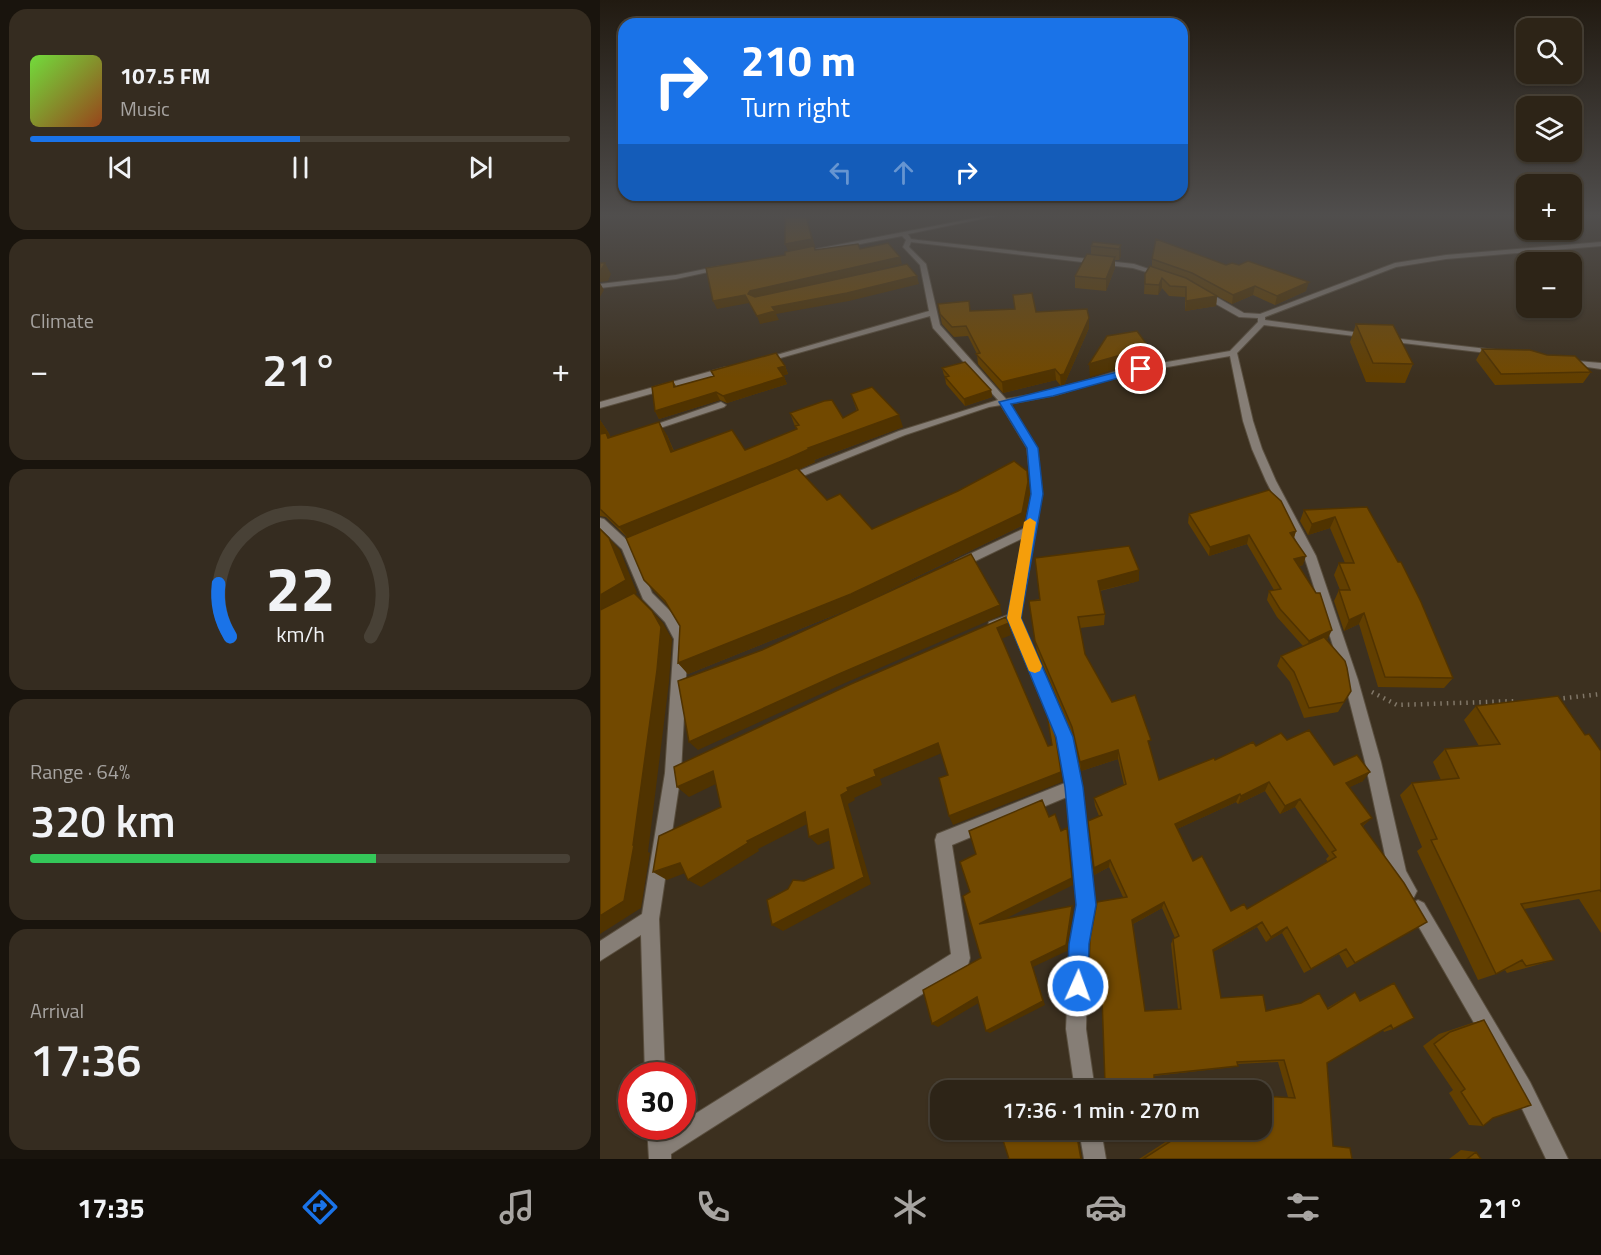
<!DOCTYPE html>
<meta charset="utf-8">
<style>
:root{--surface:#2d2417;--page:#352c20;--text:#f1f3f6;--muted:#a7a4a1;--line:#484136;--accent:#1a73e8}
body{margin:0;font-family:"Titillium Web",sans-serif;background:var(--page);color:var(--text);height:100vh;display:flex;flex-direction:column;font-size:22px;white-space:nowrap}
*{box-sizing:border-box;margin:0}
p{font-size:20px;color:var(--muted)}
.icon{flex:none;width:33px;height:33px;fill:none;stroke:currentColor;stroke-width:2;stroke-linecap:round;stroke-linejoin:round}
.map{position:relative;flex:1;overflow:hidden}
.drawer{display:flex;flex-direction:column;gap:9px;padding:9px;background:#19140d;width:600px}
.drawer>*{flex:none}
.hud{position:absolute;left:18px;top:18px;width:570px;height:183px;border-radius:18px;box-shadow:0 2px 4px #0004,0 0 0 2px var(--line);background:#1a73e8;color:#fff;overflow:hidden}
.fabs{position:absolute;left:916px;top:18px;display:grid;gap:12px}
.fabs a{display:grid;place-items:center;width:66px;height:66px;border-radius:12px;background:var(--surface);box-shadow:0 2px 4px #0004,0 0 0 2px var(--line);font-size:30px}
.speed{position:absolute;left:18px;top:1062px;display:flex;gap:12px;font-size:30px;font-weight:700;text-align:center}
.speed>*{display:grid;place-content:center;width:78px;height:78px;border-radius:50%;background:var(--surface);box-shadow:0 2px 4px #0004,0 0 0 2px var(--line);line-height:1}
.speed .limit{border:9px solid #d22;background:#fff;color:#111}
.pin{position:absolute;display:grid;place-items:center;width:51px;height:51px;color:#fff;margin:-26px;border:3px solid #fff;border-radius:50%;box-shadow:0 2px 6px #0007}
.me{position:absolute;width:66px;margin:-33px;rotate:2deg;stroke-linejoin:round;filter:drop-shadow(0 0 4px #0008)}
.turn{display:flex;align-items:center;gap:21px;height:126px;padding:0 24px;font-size:27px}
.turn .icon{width:78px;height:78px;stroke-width:2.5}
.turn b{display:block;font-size:42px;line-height:51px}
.lanes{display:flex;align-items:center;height:57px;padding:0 24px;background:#0003;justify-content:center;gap:30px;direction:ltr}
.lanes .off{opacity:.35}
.big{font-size:45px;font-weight:600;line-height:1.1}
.drawer .tile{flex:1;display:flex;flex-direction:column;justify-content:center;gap:9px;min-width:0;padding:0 21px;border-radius:18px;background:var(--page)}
.drawer .dial{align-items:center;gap:0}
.dial svg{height:156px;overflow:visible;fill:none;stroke:var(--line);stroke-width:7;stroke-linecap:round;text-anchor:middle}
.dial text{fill:var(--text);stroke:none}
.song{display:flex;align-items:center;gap:18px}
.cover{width:72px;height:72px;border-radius:9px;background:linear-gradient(135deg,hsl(100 70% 55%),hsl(20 70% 35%))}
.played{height:6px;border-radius:3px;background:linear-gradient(90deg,var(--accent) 50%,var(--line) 50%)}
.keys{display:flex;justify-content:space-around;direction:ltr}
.heat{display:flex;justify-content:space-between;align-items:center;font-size:33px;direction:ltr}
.charge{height:9px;border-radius:4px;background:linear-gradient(90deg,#34c759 64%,var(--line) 0)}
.trip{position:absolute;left:330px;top:1080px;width:342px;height:60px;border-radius:18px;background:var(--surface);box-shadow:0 2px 4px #0004,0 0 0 2px var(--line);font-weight:600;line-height:60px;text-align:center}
.dock{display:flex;height:96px;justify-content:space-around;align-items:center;background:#120e09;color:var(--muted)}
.dock .icon{width:42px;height:42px}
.dock .on{color:var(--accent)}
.dock b{font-size:27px;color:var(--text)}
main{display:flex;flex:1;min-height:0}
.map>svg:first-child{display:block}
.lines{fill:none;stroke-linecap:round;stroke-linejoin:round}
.street-casing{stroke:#594e3e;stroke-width:2}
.path{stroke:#817768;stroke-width:4.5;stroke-dasharray:1.5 5;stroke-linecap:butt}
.street{fill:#867e76;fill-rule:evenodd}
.wall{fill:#623f00;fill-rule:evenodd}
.shaded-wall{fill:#503300}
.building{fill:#724900;stroke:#503300;stroke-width:1.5;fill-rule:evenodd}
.route{fill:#1a73e8;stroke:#114b97;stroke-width:1.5}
.slow{fill:#f59e0b}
</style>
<main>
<section class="drawer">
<div class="tile">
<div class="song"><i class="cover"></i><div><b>107.5 FM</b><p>Music</p></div></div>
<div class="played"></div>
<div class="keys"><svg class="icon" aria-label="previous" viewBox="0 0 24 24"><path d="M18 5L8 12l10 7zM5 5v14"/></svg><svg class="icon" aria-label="pause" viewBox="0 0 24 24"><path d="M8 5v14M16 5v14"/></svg><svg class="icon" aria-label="next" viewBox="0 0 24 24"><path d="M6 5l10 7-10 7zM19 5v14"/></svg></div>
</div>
<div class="tile"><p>Climate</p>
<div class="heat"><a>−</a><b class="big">21°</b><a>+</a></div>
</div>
<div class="tile dial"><svg viewBox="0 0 100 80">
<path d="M14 69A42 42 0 1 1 86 69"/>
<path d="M14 69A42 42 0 0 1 8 42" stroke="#1a73e8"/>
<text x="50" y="56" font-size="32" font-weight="700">22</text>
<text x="50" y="72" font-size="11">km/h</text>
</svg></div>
<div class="tile"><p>Range · 64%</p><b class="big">320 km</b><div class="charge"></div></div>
<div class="tile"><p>Arrival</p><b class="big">17:36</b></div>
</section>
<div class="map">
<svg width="1001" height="1159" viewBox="0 0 1001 1159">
<rect width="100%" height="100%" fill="#3c301f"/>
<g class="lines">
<defs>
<path id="street" d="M386 216H396L308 234 311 239 318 240 534 264 566 275 563 277 533 268 311 242 309 247 326 264 340 325 406 399 452 391 521 370 630 351 658 322V318L639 317 600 295V291H606L644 313 660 314 795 263 846 255 1001 242V246L846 259 796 267 665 317V320L768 334 772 336 771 338 664 325 637 353 653 421 662 449 676 481 716 556 758 680 781 762 806 871 817 891 814 897 808 900 802 897 789 874 765 762 744 680 704 556 666 481 652 449 643 421 630 356 522 375 456 395 409 404 437 448 442 494 420 618 471 737 482 787 495 905 488 943 486 1029 495 1090H475L466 1029 470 943 477 905 467 797 352 845 370 958 368 965 71 1154V1159H49L47 1126H69V1130L75 1126H82V1122L351 954 335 840 337 834 465 783 457 737 410 625 394 631 389 630 388 626 389 622 408 615 423 538 363 567H355L353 564 355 561 425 528 432 494 427 448 401 405 389 407 305 435 188 482 183 479 184 477 299 431 398 400 333 328 330 316 166 362 159 360 329 311 320 265 303 247 306 240 302 236 208 254 205 252 206 251Z
M120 266 122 267V269L76 279 0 288V284L76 275Z
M783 337 896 350 900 352 896 354 786 341H783Z
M964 360 1001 363V369L967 364 963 362Z
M126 367 130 370 129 372 0 408V402Z
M121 402 126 405 124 407 48 432H42L40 430Z
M0 518 4 519 29 542 44 536 48 537 50 540 48 543 34 549 52 593 73 614 88 639 81 773 59 919 65 1076H45L41 935 0 961V941L42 914 65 773 74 639 65 622 43 599 22 549 0 528Z
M818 900 824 903 930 1082 968 1159H946L916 1096 812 915 809 909 812 903Z
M479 1130H501L506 1159H484Z"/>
</defs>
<use href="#street" class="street-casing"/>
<path class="path" d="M772 692 797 705 917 701
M957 699 1001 694"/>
<use href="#street" class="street"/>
</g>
<path class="wall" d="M521 245V256L519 260H515V268L506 291 475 288V276L491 254V246Z
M552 259 626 265 706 291 675 305 653 295 632 304 617 296 616 306 585 311V297L569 296 562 288 558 295 544 294 545 274 552 267Z
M413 295 436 312 489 318V328L464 385 461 386 456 380 403 393 378 364 377 354 368 336 354 337 342 324 338 304 370 311 415 309Z
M756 324 813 364 805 383 766 382 750 342Z
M882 349 991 372 983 383 895 385 876 360Z
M185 366 188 374 183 375 187 384 127 403 120 400 59 419 55 411 73 381 76 386Z
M342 368 391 390 392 397 365 406 346 384 345 377H346L344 375Z
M251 394 303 427 214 460 215 462 198 470 227 500 272 529 427 471 430 494 423 525 257 606 88 674 78 663 80 626 67 605 44 580 28 538 6 517 0 516V420L8 432 10 436 9 437V438L67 435 74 451 145 450 196 429 190 413 243 418 257 411Z
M767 507 853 678 844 688 778 687 759 624 744 631 734 601 739 590H740L734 575 739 563H745L730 528 708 535 700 521 704 510Z
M589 514 696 531 694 538 703 565 699 566 728 638 727 639 751 691 738 712 704 718 690 682 677 666 681 656 703 646 677 617 667 600 669 591 674 590 647 544 609 556 588 523Z
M539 581 500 591 505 614 504 625 480 628 485 654 512 702 550 749 559 780 656 746 687 740 734 765 763 781 749 787 772 818 763 826 827 922 747 968 739 954 704 973 682 933 666 942 657 927 613 952 621 998 666 1011 727 1008 755 992 760 1000 794 983 793 1029 784 1032 783 1030 727 1063 733 1145 752 1159H539L584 1130H662L688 1097 678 1062 637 1064 638 1066 633 1067 554 1076V1079L553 1080 505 1084 502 1001 489 1003 488 999 523 897 509 867 494 875 488 821 499 816 495 806 494 798 524 785 518 759 481 771 473 736 437 651 429 601ZM665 791 680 814 695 807 729 856 726 859 728 862 647 909 631 911 593 861 577 829 636 802 638 804ZM562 908 575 938 573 939 571 944 578 1009 545 1011 533 924Z
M876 706 985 735 1001 751V933L979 899 924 909 954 960 933 966 907 973 905 970 896 974 878 980 817 851 822 847 800 795 812 783 841 780 833 762 845 749 879 746 864 720Z
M884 1020 893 1118 883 1126 869 1125 849 1093 853 1090 823 1046 839 1034 872 1023Z
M861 1150 876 1152 881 1159H849Z"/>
<path class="shaded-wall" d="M206 216H209L211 221H208L215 246 188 251 185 244Z
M521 245V256L519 260V249Z
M300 257 302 264 153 299 148 294 150 291Z
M515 257V268L506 291V279Z
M5 263 11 274 8 281 0 282V270Z
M317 276 319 284 249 301 176 314 179 320 160 324 157 316 172 307Z
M562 278V288L558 295 559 285Z
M709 282 706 291 675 305 677 296Z
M0 283 4 290 0 297Z
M655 286 653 295 632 304 633 295Z
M145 295 149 303 117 309 113 301Z
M617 296 616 306 585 311 586 301Z
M489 318V328L464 385 461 386 460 375Z
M551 350 550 362 520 368 490 377 489 364 521 355Z
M185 366 188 374 182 376 178 368Z
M455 369 456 380 403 393 402 382Z
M184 377 187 384 127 403 123 396Z
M391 390 392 397 365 406 364 399Z
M116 392 120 400 59 419 55 411Z
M299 415 303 427 214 460 215 462 195 471 29 539 19 527 208 448Z
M0 420 8 432 10 436 9 437 15 445 0 440Z
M59 422 67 435 79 465 71 452Z
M428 482 430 494 423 525 257 606 88 674 78 663Z
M735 517 730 528 708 535 712 524Z
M696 531 693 540 690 533Z
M649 535 647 544 609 556 610 547Z
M9 538 20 550 37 593 0 614V595Z
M706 556 703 565 691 568 694 559Z
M539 570V581L498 591V581Z
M400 605 402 615 245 683 98 750 89 742 239 674Z
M52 611 63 623 72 639 69 682 48 852 50 853 41 908 0 934V916L33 845Z
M764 613 759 624 744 631 749 620Z
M409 623 411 635 399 640 397 628Z
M732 630 728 638 705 649 709 641Z
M338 743 342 753 280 779 282 785 254 798 255 800 248 804 271 884 183 931 172 925 264 877 241 795 247 788 274 770Z
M518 750V759L481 771 480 762Z
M113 771 124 780 89 797 77 787Z
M461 772 462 782 353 825 349 816Z
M770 772 763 781 740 792 746 783Z
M669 782 665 791 638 804 641 796Z
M640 794 636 802 573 831 575 824Z
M700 799 695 807 680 814 685 806Z
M205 812 213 821 158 849 159 851 101 887 88 880 147 841Z
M772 818 764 825 754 831 761 824Z
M467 828 473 885 383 930 379 924Z
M228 829 236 838 218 845 209 837Z
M510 860 509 867 494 875V868Z
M80 863 93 870 67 880 53 872Z
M564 902 562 908 531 925 532 920Z
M472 906 473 913 467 951 433 967 445 1005 390 1033 386 1031 431 962Z
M662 922 657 927 610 954 613 950Z
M687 927 682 933 666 942 671 937Z
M377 997 382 1001 338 1027 332 1024Z
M420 1130H423L427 1139 424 1140Z
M477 1130 482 1158 481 1159 476 1131Z"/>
<path class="building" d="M185 216H206L212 239 185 244Z
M556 239 626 265 632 263 639 265 648 261 709 282 677 296 655 286 633 295 592 273 552 259Z
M493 242 521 245 519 249 491 246Z
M288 243 300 257 150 291 148 294 155 297 307 264 317 276 247 293 172 307 175 311 157 316 145 295 113 301 106 268 185 255V252L214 246 215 250 258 244 260 249Z
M487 254 515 257 506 279 475 276Z
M0 263H5L1 270H0Z
M550 266 586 278 617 296 586 301V287L570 286 562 278 559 285 545 284V274Z
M432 293 436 312 487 309 489 318 464 374 460 375 455 369 402 382 376 354 380 353 366 326 352 327 340 314 338 304 369 301 370 311 415 309 413 295Z
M756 324 793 325 813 364 773 363Z
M537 331 551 350 521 355 489 364 507 336Z
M882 349 930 350 947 355 975 356 991 372 901 374Z
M176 353 185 366 178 368 184 377 123 396 116 392 55 411 52 387 73 381 74 387 114 376 111 371Z
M365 362 391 390 364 399 345 377 349 376 342 368Z
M272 387 299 415 208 448 209 449 189 458 19 527 0 509V434L6 433 8 438 59 422 71 452 132 430 145 450 197 429 195 426 199 425 190 413 224 401 232 400 243 418 258 410 251 394Z
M414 461 427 471 428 482 422 513 251 594 78 663 80 626 65 601 44 580 26 538 197 468 227 500 240 494 272 529 358 491Z
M669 490 681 501 696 531 690 533 706 556 694 559 716 593H720L732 630 709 641 680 609 669 591 681 589 649 535 610 547 589 514Z
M767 507 798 562H801L821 602 853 678 785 677 764 613 749 620 739 590H750L739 563H754L735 517 712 524 704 510Z
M0 529 9 538 26 580 0 595Z
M529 546 539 570 498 581 505 614 478 617 485 654 512 702 535 695 551 740 548 741 559 780 614 758 615 760 653 742 656 746 681 733 687 740 709 730 734 765 757 755 770 772 746 783 772 818 761 824 804 883 827 922 755 963 746 949 711 969 687 927 671 937 662 922 613 950 621 998 663 995 666 1011 701 1003 719 993 728 1009 755 992 760 1001 794 983 814 1018 793 1029 791 1025 727 1063 733 1146 750 1148 752 1159H543L588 1130H603L611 1131V1130H662V1096L695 1098 684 1060 637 1062 638 1066 554 1075V1079L505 1083 502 997 488 999 490 938 497 902 527 897 510 860 494 868 488 821 502 815 494 798 526 784 518 750 480 762 472 727 435 641 429 601 440 600 435 558ZM669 782 685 806 700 799 736 850 732 852 736 857 647 909 644 904 631 911 602 856 593 861 575 824 640 794 641 796ZM564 902 579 936 573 939 581 1009 545 1011 532 920Z
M371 554 400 605 239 674 89 742 78 681 162 650Z
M34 593 52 611 61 627 57 670 33 845H34L24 901 0 916V610Z
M406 617 409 623 397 628 448 746 452 745 446 709 454 727 461 772 349 816 339 778 348 775 338 743 274 770 276 776 247 788 248 791 241 795 264 877 172 925 167 900 188 889 193 880 204 881 234 868 228 829 209 837 205 812 147 841 148 843 88 880 80 863 53 872 59 836 121 807 113 771 77 787 74 767 251 684Z
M724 637 745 661 747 668 751 691 744 702 709 708 694 672 681 656Z
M958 696 985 735 989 734 1001 751V892L1000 890 921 904 954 960 926 966 922 960 896 974 831 840 837 839 812 783 859 778 845 749 900 744 876 706Z
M442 800 449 817 455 814 461 831 467 828 472 878 379 924 472 906 466 945 431 962 443 1001 386 1031 377 997 332 1024 323 990 381 958 363 896 370 892 360 862 376 854 369 831Z
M884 1020 931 1105 893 1118 883 1126 861 1092 865 1089 834 1044 850 1032Z
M408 1130H420L424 1140 441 1130H479L476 1131 481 1159H409L401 1134Z
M876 1152 881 1159H867Z"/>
<linearGradient id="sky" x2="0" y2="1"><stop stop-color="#211a11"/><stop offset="0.57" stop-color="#504e4d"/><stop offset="1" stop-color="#504e4d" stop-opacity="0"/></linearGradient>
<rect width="1001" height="378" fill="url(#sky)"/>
<path class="route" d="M541 366 544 367V371L453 396 411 404 438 448 443 494 421 618 473 737 483 787 496 905 489 944 488 986 485 994 478 997 470 994 467 986 469 944 476 905 465 787 456 737 407 618 431 494 427 448 399 402Z"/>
<path class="slow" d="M430 518 436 522 421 618 442 666 440 671 435 673 429 671 407 618 424 522Z"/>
</svg>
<div class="fabs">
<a><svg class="icon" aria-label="search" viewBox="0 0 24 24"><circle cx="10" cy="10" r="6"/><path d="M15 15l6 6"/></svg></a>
<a><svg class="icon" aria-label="layers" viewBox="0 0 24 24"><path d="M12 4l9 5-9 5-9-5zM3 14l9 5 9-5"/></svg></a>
<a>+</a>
<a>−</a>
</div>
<div class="speed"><div class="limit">30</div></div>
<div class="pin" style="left:541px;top:369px;background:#d93025"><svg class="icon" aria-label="arrive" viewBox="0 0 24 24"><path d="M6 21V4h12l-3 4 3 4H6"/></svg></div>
<svg class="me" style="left:478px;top:986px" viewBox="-20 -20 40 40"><circle r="17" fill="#1a73e8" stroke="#fff" stroke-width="3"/><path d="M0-11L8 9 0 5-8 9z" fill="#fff"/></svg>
<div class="trip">17:36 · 1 min · 270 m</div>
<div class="hud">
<div class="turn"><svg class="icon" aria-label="right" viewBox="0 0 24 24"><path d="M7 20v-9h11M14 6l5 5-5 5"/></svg><div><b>210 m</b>Turn right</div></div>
<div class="lanes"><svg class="icon off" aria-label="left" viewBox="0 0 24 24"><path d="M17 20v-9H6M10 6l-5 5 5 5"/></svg><svg class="icon off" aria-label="ahead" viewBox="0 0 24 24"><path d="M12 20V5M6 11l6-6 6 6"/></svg><svg class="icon" aria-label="right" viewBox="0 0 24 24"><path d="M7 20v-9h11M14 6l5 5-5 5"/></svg></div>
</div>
</div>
</main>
<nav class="dock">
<b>17:35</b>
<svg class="icon on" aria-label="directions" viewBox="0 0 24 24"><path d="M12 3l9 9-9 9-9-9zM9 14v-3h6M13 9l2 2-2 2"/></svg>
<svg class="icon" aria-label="music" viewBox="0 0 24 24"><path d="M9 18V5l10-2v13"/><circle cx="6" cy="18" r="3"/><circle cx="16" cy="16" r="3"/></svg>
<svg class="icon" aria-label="phone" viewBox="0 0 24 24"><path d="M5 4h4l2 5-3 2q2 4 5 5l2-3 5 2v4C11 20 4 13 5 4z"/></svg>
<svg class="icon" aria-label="climate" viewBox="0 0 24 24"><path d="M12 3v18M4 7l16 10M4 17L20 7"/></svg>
<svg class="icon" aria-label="car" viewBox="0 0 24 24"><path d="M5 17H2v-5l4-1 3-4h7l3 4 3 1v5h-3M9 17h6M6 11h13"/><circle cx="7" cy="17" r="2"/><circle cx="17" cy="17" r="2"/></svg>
<svg class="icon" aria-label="filters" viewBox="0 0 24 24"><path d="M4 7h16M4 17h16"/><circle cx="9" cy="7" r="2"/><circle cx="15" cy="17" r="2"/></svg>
<b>21°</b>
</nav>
